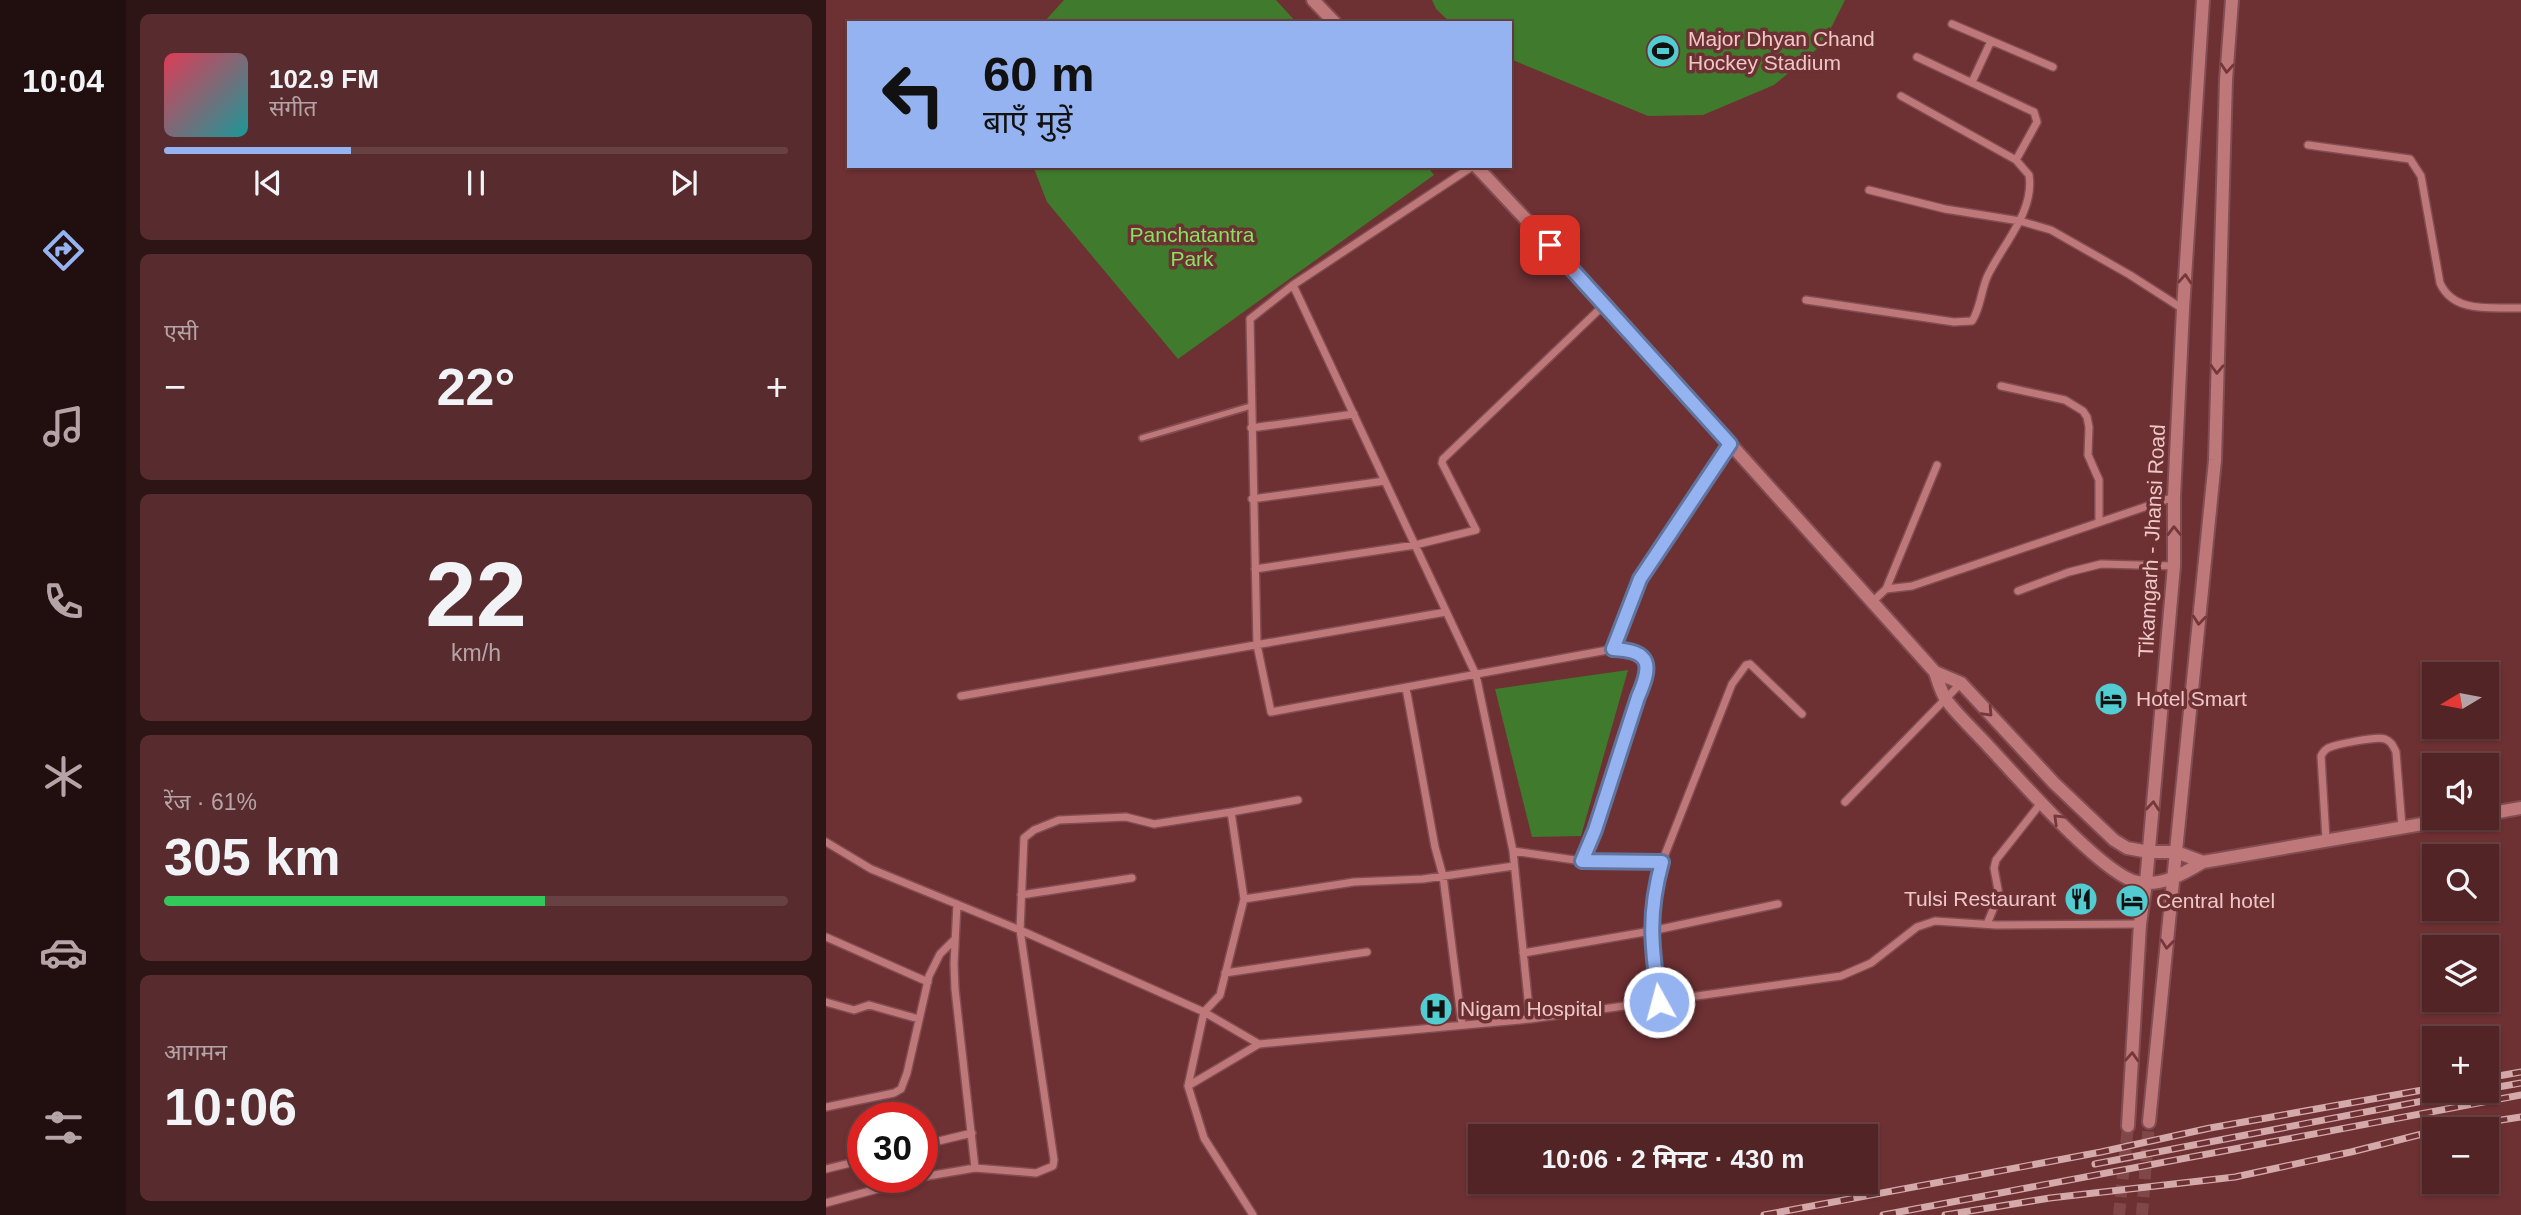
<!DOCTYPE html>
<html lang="hi">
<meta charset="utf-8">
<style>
:root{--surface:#522426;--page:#582c2e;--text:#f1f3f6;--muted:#b5a4a7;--line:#684143;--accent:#95b2f1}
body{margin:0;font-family:Arial,"Noto Sans Devanagari",sans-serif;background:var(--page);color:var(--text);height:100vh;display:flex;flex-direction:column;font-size:26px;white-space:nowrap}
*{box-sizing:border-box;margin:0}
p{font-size:23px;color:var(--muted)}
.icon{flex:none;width:38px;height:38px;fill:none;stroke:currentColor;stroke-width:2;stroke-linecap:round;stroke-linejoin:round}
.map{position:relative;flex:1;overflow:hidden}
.drawer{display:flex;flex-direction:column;gap:14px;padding:14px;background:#2d1415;width:700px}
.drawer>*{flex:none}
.banner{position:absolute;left:21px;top:21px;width:665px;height:147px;border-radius:0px;box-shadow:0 2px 5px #0004,0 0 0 2px var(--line);background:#95b2f1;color:#111;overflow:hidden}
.needle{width:46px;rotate:260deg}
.buttons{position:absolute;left:1596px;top:662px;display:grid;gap:14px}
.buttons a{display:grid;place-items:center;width:77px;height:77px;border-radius:0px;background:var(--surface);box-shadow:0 2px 5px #0004,0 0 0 2px var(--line);font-size:35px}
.speed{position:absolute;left:21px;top:1102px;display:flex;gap:14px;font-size:35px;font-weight:700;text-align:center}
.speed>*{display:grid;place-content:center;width:91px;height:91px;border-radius:50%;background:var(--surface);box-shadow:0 2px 5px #0004,0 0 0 2px var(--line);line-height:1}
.speed .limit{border:10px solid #d22;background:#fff;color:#111}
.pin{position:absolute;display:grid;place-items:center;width:60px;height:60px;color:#fff;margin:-30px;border-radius:14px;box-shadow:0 4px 10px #0006}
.me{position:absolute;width:77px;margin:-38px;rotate:353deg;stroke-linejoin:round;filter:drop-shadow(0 0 5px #0008)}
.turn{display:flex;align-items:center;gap:24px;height:147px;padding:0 21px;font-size:32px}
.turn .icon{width:91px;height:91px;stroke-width:2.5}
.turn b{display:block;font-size:49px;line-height:60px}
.big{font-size:52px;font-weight:700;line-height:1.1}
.drawer .tile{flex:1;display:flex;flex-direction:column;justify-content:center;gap:10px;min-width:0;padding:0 24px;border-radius:10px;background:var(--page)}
.drawer .dial{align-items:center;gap:0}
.dial b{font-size:91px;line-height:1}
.song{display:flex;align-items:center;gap:21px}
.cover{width:84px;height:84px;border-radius:10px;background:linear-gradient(135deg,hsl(350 70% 55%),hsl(180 70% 35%))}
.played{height:7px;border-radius:4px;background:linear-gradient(90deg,var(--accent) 30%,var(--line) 30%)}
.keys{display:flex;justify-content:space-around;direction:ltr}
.heat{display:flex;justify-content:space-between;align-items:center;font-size:38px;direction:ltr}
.charge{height:10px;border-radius:5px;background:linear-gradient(90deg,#34c759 61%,var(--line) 0)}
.trip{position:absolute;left:642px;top:1124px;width:410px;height:70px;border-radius:0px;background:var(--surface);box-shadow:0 2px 5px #0004,0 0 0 2px var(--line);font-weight:700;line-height:70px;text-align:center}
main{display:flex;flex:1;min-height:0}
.tabs{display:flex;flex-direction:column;width:126px;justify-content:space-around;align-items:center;background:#210e0f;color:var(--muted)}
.tabs .icon{width:49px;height:49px}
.tabs .selected{color:var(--accent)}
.tabs b{font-size:32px;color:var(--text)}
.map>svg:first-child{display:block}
.green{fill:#407a2c}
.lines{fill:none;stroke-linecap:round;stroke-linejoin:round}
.tertiary-tunnel{stroke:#804749;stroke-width:12;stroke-dasharray:12 6;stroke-linecap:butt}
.service-casing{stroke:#824d52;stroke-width:9}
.minor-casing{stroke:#824d52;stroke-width:10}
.tertiary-casing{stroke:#824d52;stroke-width:16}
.service{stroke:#be7879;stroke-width:5}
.minor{stroke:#be7879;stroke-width:7}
.tertiary{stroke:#be7879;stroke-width:12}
.rail-casing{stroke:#d4a9aa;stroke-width:7}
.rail{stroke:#6d3033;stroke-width:4.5;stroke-dasharray:13;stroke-linecap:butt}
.oneway{stroke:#75373a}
.route-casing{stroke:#61749d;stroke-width:18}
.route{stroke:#95b2f1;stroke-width:12}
.labels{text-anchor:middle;stroke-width:7;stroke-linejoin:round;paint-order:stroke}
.poi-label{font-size:21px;fill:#eec7c7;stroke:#6d3033;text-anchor:start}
.park-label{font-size:21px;fill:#84e462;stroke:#6d3033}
.street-label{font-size:21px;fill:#eec7c7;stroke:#6d3033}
</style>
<main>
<nav class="tabs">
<b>10:04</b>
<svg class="icon selected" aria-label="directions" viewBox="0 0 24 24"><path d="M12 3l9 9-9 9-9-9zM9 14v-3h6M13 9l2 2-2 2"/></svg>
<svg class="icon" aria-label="music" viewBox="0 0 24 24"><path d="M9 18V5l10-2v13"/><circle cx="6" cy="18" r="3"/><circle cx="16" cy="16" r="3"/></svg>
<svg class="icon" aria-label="phone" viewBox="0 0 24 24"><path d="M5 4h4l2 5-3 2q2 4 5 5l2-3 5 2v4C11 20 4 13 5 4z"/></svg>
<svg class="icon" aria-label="climate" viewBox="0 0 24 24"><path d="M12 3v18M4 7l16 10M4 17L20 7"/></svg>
<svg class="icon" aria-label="car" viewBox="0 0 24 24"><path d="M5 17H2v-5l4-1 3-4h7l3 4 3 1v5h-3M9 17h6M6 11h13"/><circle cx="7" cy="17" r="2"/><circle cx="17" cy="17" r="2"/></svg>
<svg class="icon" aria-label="filters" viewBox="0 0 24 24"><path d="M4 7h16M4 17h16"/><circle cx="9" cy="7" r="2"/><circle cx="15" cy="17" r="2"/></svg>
</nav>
<section class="drawer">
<div class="tile">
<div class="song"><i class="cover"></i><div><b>102.9 FM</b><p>संगीत</p></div></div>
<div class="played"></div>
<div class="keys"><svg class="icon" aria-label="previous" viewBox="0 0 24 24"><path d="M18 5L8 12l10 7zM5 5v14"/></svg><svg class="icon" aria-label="pause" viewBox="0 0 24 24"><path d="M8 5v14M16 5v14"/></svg><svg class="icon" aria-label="next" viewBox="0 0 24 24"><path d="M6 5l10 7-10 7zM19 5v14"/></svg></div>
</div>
<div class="tile"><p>एसी</p>
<div class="heat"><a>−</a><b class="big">22°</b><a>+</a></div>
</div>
<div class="tile dial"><b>22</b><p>km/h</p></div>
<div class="tile"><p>रेंज · 61%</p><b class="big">305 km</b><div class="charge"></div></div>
<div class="tile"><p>आगमन</p><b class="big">10:06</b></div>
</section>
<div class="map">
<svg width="1695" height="1215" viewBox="0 0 1695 1215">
<rect width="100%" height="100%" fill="#6d3033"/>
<path class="green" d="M238 0H450L471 23H217Z
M606 0H1019L997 44 948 85 877 115 822 116 684 59V23H625L610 9Z
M207 166H601L608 175 352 359 221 202Z
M802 670 755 836 706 837 669 689Z"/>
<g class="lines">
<path class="tertiary-tunnel" d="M1293 1215 1302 1126
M1316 1215 1323 1122"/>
<defs>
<path id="service" d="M316 438 425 406"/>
<path id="minor" d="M1126 24 1227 67
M1091 57 1208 112 1211 122 1190 160
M1146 82 1165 41
M1482 145 1584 159 1595 176 1614 283C1628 314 1666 307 1695 308
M1043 190 1119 209 1194 221 1225 230 1304 275 1357 309
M467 285 424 319 431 645 445 712 787 649C808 650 822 653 821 677L756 861 687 851
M980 300 1128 322 1146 321C1155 308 1155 289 1162 275 1177 244 1209 211 1203 175L1190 160 1075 96
M1175 386 1239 400 1257 411 1261 417 1263 427 1262 455 1273 480V522
M425 428 528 414
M426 499 559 481
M429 569 589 545 650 530 616 463 617 459 779 304
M1060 589 1086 586 1348 497
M1192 591 1243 572 1275 564 1348 566
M1045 603 1060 589 1111 465
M787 649 814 579 904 444
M580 688 609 847 617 876 636 1025
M135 696 620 612
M1019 802 1135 683
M405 812 472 800
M1500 839 1495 756C1498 751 1497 751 1502 748 1511 744 1551 736 1559 739 1566 742 1567 746 1570 752L1576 827
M0 842 45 869 194 930 378 1012 433 1044 704 1019 687 851 650 675 467 285 647 166
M756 861 836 862
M195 895 306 878
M418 899 528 882 597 879 688 866
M131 904 128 964 129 989 149 1168
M1161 924 1173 895 1168 868 1170 860 1215 803
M0 937 102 982
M697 953 825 931 952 904
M399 973 541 952
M0 1002 28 1010 43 1005 93 1019
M833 1002C827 948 821 916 836 862L906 684 920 665 924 664 976 714
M704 1019 1015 976 1045 963 1091 927 1109 921 1170 925 1314 924
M362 1086 433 1044
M0 1107 68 1093 75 1089 81 1073 103 976 114 954 128 940
M96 1145 146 1133
M0 1169 37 1160
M96 1177 149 1168 210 1173 227 1166 228 1160 194 930 198 838 208 830 233 820 300 817 328 824 405 812 418 899 394 995 378 1012 362 1086 378 1138 427 1215
M0 1203 92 1178"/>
<path id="tertiary" d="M487 0 509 23
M650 166 779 304 1109 672 1135 683 1228 783 1288 840 1301 848 1323 852H1350L1377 862
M1109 672C1112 681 1115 693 1121 701 1134 718 1151 733 1165 749 1192 778 1277 875 1311 882 1335 887 1357 874 1377 862L1637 817
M1661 814 1695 808
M1323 1122 1389 460 1400 80 1406 0
M1302 1126 1314 924 1320 883 1348 566V497L1357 309 1377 0"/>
</defs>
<use href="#service" class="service-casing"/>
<use href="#minor" class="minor-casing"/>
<use href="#tertiary" class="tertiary-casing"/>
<use href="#service" class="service"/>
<use href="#minor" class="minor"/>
<use href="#tertiary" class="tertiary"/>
<defs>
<path id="rail" d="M1661 1078 1695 1072
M1661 1089 1695 1083
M1617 1129 1695 1117
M1269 1164 1654 1090
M938 1215 1275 1152 1384 1128 1608 1088
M1057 1215 1695 1095
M1119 1215 1224 1198 1409 1177 1525 1152 1608 1131"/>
</defs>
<use href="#rail" class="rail-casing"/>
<use href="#rail" class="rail"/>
</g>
<defs><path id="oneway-chevron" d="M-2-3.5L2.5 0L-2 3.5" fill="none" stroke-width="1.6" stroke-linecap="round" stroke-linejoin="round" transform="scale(1.75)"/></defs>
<g class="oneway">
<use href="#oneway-chevron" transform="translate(1401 68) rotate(94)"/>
<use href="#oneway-chevron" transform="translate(1359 279) rotate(-86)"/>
<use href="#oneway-chevron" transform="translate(1391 369) rotate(92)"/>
<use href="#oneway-chevron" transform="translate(1348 531) rotate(-91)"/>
<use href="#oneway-chevron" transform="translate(1373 620) rotate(96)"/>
<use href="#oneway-chevron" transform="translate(1162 712) rotate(47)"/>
<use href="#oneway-chevron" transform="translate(1327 806) rotate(-85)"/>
<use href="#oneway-chevron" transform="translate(1232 819) rotate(-136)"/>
<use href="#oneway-chevron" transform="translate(1341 944) rotate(96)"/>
<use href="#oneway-chevron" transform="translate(1306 1057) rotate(-87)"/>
</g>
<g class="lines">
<defs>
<path id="route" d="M724 245 904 444 814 579 787 649C826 651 826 665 812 697L769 830 756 861 836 862C821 916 826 948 833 1002"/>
</defs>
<use href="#route" class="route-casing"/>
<use href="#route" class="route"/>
</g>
<defs>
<symbol id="stadium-disc" viewBox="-11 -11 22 22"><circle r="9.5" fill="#51ccd1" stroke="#6d3033"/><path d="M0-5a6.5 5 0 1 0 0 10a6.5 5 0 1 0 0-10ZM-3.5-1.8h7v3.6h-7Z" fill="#111"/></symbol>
<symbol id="hotel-disc" viewBox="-11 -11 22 22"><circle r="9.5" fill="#51ccd1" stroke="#6d3033"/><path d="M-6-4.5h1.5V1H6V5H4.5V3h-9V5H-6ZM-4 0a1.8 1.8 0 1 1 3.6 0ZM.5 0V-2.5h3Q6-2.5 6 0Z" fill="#111"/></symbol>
<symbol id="restaurant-disc" viewBox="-11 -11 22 22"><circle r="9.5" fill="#51ccd1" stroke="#6d3033"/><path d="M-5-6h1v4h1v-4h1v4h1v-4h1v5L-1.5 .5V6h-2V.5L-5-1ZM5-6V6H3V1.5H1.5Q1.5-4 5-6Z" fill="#111"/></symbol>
<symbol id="hospital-disc" viewBox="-11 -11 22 22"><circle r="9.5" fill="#51ccd1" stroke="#6d3033"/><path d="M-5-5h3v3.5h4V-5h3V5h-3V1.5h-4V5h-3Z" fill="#111"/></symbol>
</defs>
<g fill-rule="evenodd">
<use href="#stadium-disc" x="818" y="32" width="38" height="38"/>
<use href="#hotel-disc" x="1266" y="680" width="38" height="38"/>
<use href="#restaurant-disc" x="1236" y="880" width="38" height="38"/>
<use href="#hotel-disc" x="1287" y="882" width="38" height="38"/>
<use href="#hospital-disc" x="591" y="990" width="38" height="38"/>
</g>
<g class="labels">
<g class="poi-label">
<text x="862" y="46">Major Dhyan Chand<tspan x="862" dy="24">Hockey Stadium</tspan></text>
<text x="1310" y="706">Hotel Smart</text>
<text x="1230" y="906" text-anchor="end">Tulsi Restaurant</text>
<text x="1330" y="908">Central hotel</text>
<text x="634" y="1016">Nigam Hospital</text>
</g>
<g class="park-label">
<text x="366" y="242">Panchatantra<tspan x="366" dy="24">Park</tspan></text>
</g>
<g class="street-label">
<text transform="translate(1326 541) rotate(-87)" y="7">Tikamgarh - Jhansi Road</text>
</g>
</g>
</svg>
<div class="buttons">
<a><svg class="needle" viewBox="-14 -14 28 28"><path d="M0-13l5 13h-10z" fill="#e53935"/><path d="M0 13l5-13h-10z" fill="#b5a4a7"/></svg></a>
<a><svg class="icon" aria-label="sound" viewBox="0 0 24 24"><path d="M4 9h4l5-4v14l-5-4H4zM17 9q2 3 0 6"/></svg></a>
<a><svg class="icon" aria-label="search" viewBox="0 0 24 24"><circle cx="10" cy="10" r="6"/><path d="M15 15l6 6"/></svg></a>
<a><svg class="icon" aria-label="layers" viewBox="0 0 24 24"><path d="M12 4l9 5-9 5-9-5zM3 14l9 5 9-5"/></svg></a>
<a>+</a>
<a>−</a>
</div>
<div class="speed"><div class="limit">30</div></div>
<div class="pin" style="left:724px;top:245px;background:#d93025"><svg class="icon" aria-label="arrive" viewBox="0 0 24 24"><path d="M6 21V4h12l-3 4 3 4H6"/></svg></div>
<svg class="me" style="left:833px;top:1002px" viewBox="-20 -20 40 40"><circle r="17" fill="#95b2f1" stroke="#fff" stroke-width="3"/><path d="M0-11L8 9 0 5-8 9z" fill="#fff"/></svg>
<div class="trip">10:06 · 2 मिनट · 430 m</div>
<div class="banner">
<div class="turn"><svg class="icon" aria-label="left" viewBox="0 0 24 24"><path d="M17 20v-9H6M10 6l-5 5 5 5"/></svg><div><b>60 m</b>बाएँ मुड़ें</div></div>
</div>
</div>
</main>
